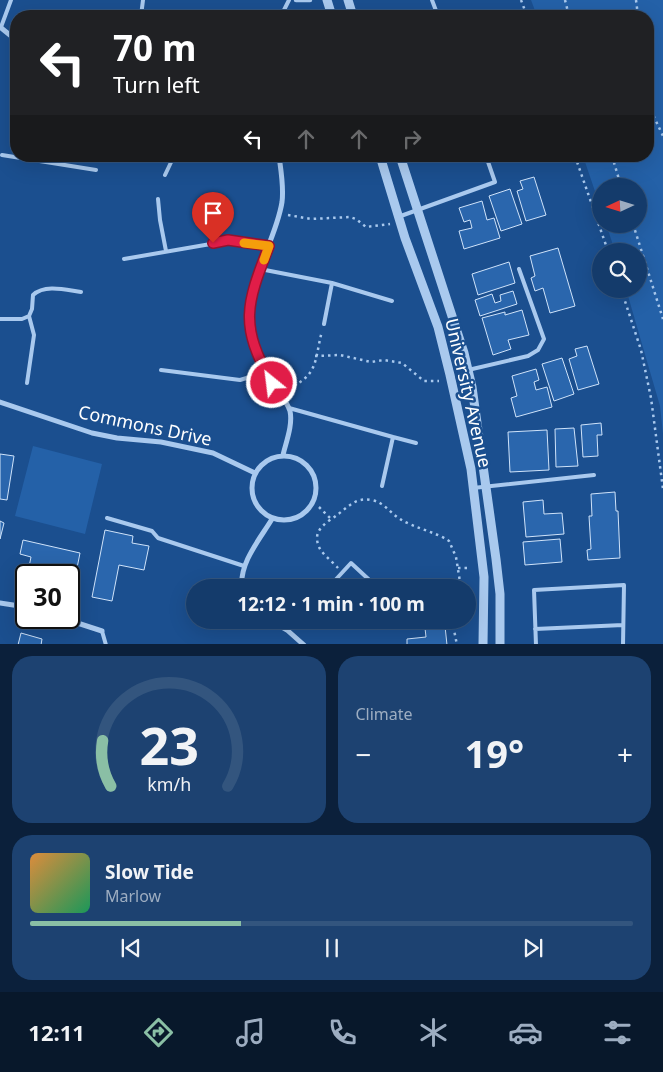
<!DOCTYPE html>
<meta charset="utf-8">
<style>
:root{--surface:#143b6b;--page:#1d4271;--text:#f1f3f6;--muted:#9dadc1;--line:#33557e;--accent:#8abfa5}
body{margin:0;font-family:"Noto Sans",sans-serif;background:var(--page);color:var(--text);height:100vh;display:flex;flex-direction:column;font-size:19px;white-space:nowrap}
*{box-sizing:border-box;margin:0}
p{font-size:16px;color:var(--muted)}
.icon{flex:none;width:28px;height:28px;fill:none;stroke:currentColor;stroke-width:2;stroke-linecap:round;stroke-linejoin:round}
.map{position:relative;height:644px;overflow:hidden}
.panel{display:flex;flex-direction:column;gap:12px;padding:12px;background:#0b203b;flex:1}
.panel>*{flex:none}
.guide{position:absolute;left:10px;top:10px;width:644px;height:152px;border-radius:20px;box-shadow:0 5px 20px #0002,0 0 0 1px var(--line);background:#202124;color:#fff;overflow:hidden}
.needle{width:32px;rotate:266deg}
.controls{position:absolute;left:592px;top:178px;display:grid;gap:10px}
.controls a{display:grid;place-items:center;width:55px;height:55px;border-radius:50%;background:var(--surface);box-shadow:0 5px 20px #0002,0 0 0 1px var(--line);font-size:25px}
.speed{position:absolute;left:15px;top:564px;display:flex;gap:10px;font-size:25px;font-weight:700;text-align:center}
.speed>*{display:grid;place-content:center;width:65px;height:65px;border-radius:50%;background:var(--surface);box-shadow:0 5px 20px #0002,0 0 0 1px var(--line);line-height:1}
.speed .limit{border:2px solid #111;border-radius:8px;background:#fff;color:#111}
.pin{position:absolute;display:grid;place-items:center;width:42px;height:42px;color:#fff;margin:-51px -21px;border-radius:50% 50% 50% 0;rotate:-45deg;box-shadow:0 0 5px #0007}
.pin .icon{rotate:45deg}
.me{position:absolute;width:55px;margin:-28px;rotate:331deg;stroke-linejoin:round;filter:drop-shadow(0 0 4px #0008)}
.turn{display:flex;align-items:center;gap:18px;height:105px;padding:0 20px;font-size:22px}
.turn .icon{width:65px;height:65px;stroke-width:2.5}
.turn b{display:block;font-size:35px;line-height:42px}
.lanes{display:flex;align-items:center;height:48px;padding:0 20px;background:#0003;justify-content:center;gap:25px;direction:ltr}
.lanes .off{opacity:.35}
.big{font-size:38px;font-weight:700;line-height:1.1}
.panel .widget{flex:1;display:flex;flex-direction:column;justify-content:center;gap:8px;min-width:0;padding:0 18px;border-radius:20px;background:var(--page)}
.panel .dial{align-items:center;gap:0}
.dial svg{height:130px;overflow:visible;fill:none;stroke:var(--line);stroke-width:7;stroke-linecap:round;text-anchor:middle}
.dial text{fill:var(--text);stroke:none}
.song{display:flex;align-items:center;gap:15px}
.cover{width:60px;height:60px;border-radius:8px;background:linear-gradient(135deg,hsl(30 70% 55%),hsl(150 70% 35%))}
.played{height:5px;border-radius:2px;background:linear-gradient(90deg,var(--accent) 35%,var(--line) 35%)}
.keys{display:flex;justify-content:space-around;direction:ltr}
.heat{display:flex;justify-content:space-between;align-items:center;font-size:28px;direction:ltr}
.panel .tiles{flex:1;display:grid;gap:12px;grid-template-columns:1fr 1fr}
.widget:last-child{grid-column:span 2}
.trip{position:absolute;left:186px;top:579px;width:290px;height:50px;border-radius:25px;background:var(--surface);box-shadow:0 5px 20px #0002,0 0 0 1px var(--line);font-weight:700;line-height:50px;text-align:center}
.menu{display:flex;height:80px;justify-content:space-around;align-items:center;background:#08182b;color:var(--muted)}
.menu .icon{width:35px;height:35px}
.menu .on{color:var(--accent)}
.menu b{font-size:22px;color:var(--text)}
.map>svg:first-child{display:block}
.green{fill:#2461a8}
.building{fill:#2a66ad;stroke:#cfe3fa}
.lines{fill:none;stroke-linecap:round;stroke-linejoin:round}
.path{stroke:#a9c9ee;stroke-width:2.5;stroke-dasharray:2.5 4;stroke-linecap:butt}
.service{stroke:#a9c9ee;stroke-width:4}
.pedestrian{stroke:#a9c9ee;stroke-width:4.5}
.minor{stroke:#a9c9ee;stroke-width:5}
.tertiary{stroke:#a9c9ee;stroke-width:9}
.route-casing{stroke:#92132f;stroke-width:12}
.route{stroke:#e11d48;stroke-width:9}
.slow{stroke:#f59e0b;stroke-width:9}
.labels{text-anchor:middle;stroke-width:5;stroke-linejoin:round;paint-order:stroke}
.street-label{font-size:18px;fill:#fff;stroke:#1b4f8f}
</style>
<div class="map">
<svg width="663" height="645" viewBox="0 0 663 645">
<rect width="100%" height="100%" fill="#1b4f8f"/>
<path class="green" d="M531 0H663V434L660 406 626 289H639V251H615L606 224H639V186H601V209L583 156H648V16H537Z
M33 446 102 464 85 534 15 516Z"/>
<path class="building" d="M534 177 546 215 526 221 517 191 523 189 520 181Z
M510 189 522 224 501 231 489 196Z
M482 201 487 220 494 218 500 238 464 249 459 231 472 228 470 220 464 222 459 208Z
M558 248 575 306 550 313 543 288 535 291 531 278 535 276 530 256Z
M509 262 515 283 478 295 472 274Z
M513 291 517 304 480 316 475 300 492 294 495 303 501 301 500 295Z
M522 310 529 335 508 340 511 349 493 355 482 318 505 312V315Z
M587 346 599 384 578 390 569 359 577 356 575 349Z
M562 358 574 394 554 401 542 364Z
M536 369 539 380 534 382 536 390 547 387 552 407 516 417 511 398 517 396 512 376Z
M601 423 602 435H597L598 456 583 457 581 425Z
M574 428 578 466 556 467 555 429Z
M547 430 549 470 510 472 508 432Z
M0 454 14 456 7 500 0 499Z
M615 492 616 511H618L620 558 588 560 587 550 591 549 589 516H592L591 494Z
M543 500 544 514 562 513 564 534 526 537 523 502Z
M0 521 4 523 0 539Z
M105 530 133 536 132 543 149 546 144 570 119 565 112 601 92 597Z
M560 539 562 562 525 565 523 542Z
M23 540 80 553 76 573 69 572 68 575H26V583L20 581 23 566 29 567 31 557 20 554Z
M445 626 447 645H407V639L426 637 425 628Z
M21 633 42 639 41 645H18Z"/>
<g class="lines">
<path class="path" d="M521 0 527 16
M565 0 569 16
M636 0 638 16
M648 104 663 136
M575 156 608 251
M612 156 621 186
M288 215 311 219 350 217 356 219 366 227 390 224
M633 224 663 319
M621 289 641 350 651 398 663 489
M315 356 340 355 371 362 384 360 402 363 424 381H439
M288 389C319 374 314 362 322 331
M319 507 331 519
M338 568C332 561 320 553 318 544 313 529 328 522 337 515 348 507 356 497 371 500 384 502 390 513 400 519 414 528 436 532 449 541L456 557 461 588
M458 568H467
M415 620H416
M452 620 457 645"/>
<path class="service" d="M432 0 438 16
M141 16 143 0
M281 16 289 0
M1 27 11 0
M2 155 96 170
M165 175 174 156
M158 199 160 220 166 251
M398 217 495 182 486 156
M124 259 228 241 269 246
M260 269 332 283 324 324
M332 283 392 301
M0 319H22L29 316 32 309 33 295C45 284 66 290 81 292
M161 370 240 380 266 372
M468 370 528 356 538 350 544 339 519 269
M27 383 34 335 29 316
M289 408 393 437 382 486
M393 437 416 443
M473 488 594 475
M107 518 152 531 158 538 244 566
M328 588 351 563 378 588
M535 629 623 625
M287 630 296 620
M102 631 106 645
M536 645 534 590 624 585 623 645"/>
<path class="pedestrian" d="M296 0H310"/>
<path class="minor" d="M0 27 16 40
M279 156C281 171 284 187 282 202 276 240 250 275 249 314 249 339 260 365 274 385 279 393 287 401 290 411 293 425 286 442 283 455
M0 402 92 433 117 438 161 442 213 453 255 473
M252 488a32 32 0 1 1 64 0a32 32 0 1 1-64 0Z
M242 588C239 563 260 539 272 519
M0 603 26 607
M62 618 102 631
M270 620 287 630 304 645"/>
<path class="tertiary" d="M327 0 332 16
M348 0 353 16
M380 156 405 238 438 327 450 375 471 469 484 577 483 645
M400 156 464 353 472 387 496 559 500 594V645"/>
</g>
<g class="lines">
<defs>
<path id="route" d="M213 243 228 240 269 246C246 305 239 325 272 383"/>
</defs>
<use href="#route" class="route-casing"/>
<use href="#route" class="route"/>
<path class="slow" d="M244 243 269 246 264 260"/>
</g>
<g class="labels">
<g class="street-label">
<text transform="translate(468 393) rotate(77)" y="6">University Avenue</text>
<text transform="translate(145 426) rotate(12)" y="6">Commons Drive</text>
</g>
</g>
</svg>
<div class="controls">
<a><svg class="needle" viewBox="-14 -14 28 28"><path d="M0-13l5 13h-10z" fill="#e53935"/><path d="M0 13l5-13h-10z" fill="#9dadc1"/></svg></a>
<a><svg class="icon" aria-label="search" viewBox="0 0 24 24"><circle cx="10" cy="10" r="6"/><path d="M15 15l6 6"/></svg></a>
</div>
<div class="speed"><div class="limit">30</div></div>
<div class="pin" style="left:213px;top:243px;background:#d93025"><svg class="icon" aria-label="arrive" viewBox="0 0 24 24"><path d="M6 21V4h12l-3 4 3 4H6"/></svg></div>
<svg class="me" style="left:272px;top:383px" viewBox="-20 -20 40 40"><circle r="17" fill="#e11d48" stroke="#fff" stroke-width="3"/><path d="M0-11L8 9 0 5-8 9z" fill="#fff"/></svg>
<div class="trip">12:12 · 1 min · 100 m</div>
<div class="guide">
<div class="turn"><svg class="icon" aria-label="left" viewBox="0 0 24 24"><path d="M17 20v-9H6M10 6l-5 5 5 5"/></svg><div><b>70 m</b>Turn left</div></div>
<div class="lanes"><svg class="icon" aria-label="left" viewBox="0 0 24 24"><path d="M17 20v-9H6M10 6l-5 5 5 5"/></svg><svg class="icon off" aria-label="ahead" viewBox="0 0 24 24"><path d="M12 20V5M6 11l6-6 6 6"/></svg><svg class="icon off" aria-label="ahead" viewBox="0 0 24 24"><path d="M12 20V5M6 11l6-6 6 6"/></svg><svg class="icon off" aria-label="right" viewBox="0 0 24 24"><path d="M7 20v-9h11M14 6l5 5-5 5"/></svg></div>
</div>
</div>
<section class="panel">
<div class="tiles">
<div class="widget dial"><svg viewBox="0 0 100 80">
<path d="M14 69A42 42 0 1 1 86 69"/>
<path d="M14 69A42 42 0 0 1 9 41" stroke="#8abfa5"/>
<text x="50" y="56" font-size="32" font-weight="700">23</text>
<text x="50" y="72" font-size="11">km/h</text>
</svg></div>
<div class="widget"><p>Climate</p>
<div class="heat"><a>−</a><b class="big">19°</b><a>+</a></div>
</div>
<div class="widget">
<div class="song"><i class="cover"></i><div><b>Slow Tide</b><p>Marlow</p></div></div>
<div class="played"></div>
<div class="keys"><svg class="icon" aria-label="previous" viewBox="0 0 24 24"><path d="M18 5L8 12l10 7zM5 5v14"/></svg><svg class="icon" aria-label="pause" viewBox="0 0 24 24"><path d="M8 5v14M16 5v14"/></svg><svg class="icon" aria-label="next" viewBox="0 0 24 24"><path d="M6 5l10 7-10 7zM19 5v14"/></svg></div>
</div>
</div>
</section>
<nav class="menu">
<b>12:11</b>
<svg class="icon on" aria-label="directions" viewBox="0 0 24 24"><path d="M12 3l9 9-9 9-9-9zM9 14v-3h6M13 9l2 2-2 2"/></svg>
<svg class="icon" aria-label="music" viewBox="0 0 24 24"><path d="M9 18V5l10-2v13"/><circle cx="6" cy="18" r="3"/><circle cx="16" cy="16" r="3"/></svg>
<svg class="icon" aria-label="phone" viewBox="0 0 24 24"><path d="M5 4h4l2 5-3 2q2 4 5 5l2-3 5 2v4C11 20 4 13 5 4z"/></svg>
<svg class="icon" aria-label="climate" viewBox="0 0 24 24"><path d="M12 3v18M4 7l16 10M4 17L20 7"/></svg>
<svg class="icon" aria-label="car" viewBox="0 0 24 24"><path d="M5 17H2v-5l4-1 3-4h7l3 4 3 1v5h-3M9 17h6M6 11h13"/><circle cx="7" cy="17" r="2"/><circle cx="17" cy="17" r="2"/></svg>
<svg class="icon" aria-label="filters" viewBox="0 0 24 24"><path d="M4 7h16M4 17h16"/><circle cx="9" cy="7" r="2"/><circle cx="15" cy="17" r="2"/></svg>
</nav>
